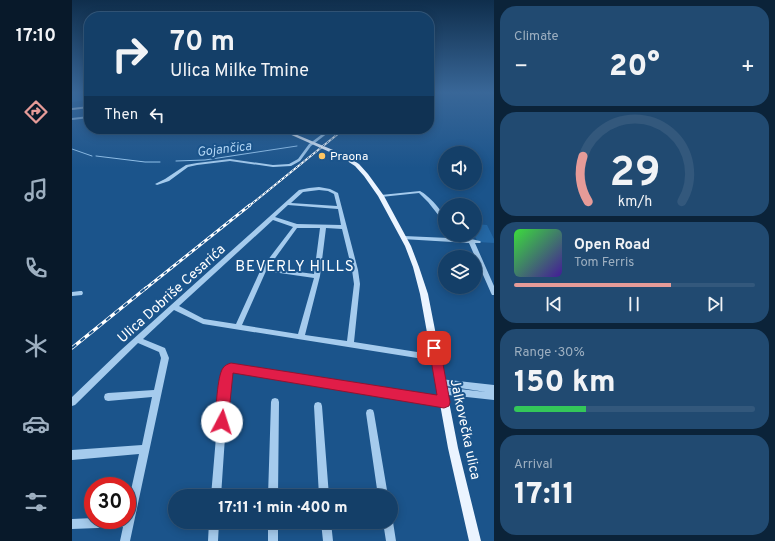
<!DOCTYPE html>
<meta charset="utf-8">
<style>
:root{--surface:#143f68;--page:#214a71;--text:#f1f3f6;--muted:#9dafc0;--line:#33587c;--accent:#e69b98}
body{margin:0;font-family:Overpass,sans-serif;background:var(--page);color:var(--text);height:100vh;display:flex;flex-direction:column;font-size:15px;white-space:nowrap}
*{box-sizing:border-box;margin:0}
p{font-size:13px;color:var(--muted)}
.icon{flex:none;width:22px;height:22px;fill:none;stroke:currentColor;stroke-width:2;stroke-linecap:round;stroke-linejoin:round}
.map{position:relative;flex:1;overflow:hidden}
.side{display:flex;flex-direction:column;gap:6px;padding:6px;background:#0b2339;width:281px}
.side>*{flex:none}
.hud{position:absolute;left:12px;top:12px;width:350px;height:122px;border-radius:16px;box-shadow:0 2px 10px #0003,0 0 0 1px var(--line);background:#143f68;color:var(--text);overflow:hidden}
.controls{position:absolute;left:366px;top:146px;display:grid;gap:8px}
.controls a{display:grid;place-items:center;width:44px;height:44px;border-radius:50%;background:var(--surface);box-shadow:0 2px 10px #0003,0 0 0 1px var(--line);font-size:20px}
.speed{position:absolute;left:12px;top:477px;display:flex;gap:8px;font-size:20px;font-weight:700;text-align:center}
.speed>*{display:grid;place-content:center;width:52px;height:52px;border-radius:50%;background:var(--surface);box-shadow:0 2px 10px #0003,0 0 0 1px var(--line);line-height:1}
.speed .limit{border:6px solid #d22;background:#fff;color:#111}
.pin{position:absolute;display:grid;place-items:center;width:34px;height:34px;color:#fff;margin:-17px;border-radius:8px;box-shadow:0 2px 6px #0006}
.me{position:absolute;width:44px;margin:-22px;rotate:5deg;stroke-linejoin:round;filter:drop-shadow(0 0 3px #0008)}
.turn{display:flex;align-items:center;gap:14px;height:84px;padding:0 20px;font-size:18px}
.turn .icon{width:52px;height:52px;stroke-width:2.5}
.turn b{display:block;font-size:28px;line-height:34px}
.then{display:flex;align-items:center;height:38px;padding:0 20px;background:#0003;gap:8px;font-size:15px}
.big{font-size:30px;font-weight:800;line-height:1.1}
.side .card{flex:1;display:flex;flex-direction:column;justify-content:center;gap:6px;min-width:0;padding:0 14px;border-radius:16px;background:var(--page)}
.side .dial{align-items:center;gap:0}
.dial svg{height:104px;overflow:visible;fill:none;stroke:var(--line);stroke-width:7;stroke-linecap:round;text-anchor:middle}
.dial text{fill:var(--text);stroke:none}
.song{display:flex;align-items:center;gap:12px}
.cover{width:48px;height:48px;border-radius:6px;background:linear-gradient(135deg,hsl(120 70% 55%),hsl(260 70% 35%))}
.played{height:4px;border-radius:2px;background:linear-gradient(90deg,var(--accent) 65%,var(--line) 65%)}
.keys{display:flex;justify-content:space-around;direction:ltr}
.heat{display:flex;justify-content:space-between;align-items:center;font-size:22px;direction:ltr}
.charge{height:6px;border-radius:3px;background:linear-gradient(90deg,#34c759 30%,var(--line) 0)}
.trip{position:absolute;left:96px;top:489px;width:230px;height:40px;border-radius:20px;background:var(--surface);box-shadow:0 2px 10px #0003,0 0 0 1px var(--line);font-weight:800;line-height:40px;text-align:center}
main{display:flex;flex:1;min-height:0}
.dock{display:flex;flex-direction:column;width:72px;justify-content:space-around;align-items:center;background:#08192a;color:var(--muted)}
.dock .icon{width:28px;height:28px}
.dock .current{color:var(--accent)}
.dock b{font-size:18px;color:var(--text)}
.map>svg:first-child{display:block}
.green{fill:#2467a4}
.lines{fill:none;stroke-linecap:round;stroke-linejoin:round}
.stream{stroke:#98c7ef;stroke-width:1}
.minor{fill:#a5cbed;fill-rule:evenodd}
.major{fill:#ebf4ff;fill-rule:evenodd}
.rail-far2-casing{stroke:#fff;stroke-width:2}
.rail-far1-casing{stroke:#fff;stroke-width:3}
.rail-casing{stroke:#fff;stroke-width:3.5}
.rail-far2{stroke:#1b548b;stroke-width:1;stroke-dasharray:2.5;stroke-linecap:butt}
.rail-far1{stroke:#1b548b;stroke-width:1.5;stroke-dasharray:4;stroke-linecap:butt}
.rail{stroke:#1b548b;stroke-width:2;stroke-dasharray:5.5;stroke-linecap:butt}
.shaded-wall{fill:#1d4c76}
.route{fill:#e11d48;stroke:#92132f}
.poi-dot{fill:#fec662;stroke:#1b548b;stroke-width:1.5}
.labels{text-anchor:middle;stroke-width:4;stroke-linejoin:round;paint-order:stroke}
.far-poi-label{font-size:12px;fill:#fff;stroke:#1b548b;text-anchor:start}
.far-water-label{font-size:13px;font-style:italic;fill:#b1d5f4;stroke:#1b548b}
.street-label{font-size:14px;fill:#fff;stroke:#1b548b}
.neighbourhood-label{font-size:15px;letter-spacing:1px;fill:#fff;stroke:#1b548b}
</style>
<main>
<nav class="dock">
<b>17:10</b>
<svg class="icon current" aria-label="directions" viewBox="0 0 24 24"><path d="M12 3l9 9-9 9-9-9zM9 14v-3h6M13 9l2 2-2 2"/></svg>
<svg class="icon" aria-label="music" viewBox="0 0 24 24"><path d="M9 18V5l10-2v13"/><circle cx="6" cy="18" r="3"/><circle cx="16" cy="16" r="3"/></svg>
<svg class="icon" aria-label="phone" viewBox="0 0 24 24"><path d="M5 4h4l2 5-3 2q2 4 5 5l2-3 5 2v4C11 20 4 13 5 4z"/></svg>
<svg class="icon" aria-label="climate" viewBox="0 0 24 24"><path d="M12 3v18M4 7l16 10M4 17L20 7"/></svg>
<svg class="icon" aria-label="car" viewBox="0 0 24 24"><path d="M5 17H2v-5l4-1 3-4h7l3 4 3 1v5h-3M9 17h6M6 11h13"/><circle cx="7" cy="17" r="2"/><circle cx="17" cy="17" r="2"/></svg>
<svg class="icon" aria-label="filters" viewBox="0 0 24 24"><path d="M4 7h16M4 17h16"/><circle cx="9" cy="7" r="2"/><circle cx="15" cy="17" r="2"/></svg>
</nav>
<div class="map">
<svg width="422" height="541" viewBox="0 0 422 541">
<rect width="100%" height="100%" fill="#1b548b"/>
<path class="green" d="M0 92H17V100L0 102Z
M403 224 415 225 422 239V243L406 242 402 235Z"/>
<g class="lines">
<path class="stream" d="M0 149 20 156
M24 156 73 162H88
M104 161 133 160 225 146"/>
<path class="minor" d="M17 116V118L0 120V118Z
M257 129H261L239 146 228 161 219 166 201 167 158 161 125 165 116 167 97 181 85 185 83 184 93 179 114 165 125 163 158 159 201 165 217 164 226 159 237 144Z
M247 187 258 189 266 193 286 270 288 284 282 342 364 355 367 356 368 358 367 360 364 361 131 324 102 310 71 339 93 348 97 358 58 541H48L51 527 0 529V519L21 518V520H55V508L67 454 0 460V450L70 445 80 397 36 401 33 400 32 397 33 394 36 393 82 390 89 358 87 352 66 343 3 405 0 406V397L49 350 227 190 237 188ZM247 190 256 191 262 194 265 206 219 203 231 192ZM216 205 266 209 269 225 225 224 203 217ZM201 220 221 227 189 269 164 324 132 319 107 306ZM225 228H248L242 274 196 268ZM254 228 270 229 280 270 282 284 275 341 233 335 248 276ZM194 271 242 278 226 334 170 325Z
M348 191C356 195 373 212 373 222L371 221 356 202 347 193 309 197 307 196 309 195Z
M332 236 399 239 408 241 409 242 408 243H403L422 286V295H420L419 293 397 243 330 239 329 238 330 237Z
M8 291H10L11 293 10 295 0 296V292Z
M159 365 372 398 375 399 376 402 375 405 372 406 160 371 158 373 157 378 149 496H139L149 378 152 369Z
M368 379 422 385V400L367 394 366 391 367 388 370 387 414 392 368 385 365 384 364 382 365 380Z
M203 398 206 399 207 402 206 496H196L199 402 200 399Z
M246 402 249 403 250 406 257 496H247L242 406 243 403Z
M298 409 301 410 302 413 316 496H306L294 413 295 410Z
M319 518 321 522 324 541H314L311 522H319Z
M137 522H147L146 541H136Z
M196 522H206V541H196Z
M249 522H259L261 541H251Z"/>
<path class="major" d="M17 106V108L0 110V108Z
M206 129H211L273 155 287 164 296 174 312 196 339 246 347 267 356 294 386 448 409 541H397L376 448 348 294 341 267 333 246 306 196 292 176 283 166 269 157Z"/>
<defs>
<path id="rail-far2" d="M177 206 272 129"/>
<path id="rail-far1" d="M73 289 178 205"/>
<path id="rail" d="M0 348 74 288"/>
</defs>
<use href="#rail-far2" class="rail-far2-casing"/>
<use href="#rail-far1" class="rail-far1-casing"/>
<use href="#rail" class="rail-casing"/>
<use href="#rail-far2" class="rail-far2"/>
<use href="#rail-far1" class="rail-far1"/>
<use href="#rail" class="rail"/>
</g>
<path class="shaded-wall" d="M238 129H252L249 130 238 133Z"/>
<linearGradient id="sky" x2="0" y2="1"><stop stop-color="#0f2e4c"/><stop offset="0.55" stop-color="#396798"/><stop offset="1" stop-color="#396798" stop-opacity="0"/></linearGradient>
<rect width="422" height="168" fill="url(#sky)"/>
<path class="route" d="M362 343 366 344 368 348 378 402 377 406 372 408 161 373 156 422 154 427 150 429 145 427 143 422C144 411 145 376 151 368 153 365 156 364 159 363L365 395 357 348 358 344Z"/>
<circle class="poi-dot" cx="250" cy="156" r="4"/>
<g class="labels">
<g class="far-poi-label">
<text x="258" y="160">Praona</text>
</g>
<g class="far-water-label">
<text transform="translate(152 148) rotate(-7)" y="5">Gojančica</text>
</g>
<g class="street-label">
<text transform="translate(99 293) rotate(-42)" y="5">Ulica Dobriše Cesarića</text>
<text transform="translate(394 429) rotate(78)" y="5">Jalkovečka ulica</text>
</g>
<g class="neighbourhood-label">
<text x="223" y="271">BEVERLY HILLS</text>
</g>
</g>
</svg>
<div class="controls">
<a><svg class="icon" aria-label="sound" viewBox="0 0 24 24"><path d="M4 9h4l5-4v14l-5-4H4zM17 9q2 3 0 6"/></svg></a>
<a><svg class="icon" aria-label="search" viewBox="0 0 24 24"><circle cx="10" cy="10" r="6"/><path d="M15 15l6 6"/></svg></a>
<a><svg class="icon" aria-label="layers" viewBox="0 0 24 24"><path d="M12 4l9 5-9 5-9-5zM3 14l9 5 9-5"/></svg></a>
</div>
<div class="speed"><div class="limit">30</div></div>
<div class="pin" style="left:362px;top:348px;background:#d93025"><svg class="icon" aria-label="arrive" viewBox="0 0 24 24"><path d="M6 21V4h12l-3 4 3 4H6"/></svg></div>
<svg class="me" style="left:150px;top:422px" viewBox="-20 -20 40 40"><circle r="19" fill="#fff"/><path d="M0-13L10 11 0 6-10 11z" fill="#e11d48"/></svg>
<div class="trip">17:11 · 1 min · 400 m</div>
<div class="hud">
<div class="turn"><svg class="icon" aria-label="right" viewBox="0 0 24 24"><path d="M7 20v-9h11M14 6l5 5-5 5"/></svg><div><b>70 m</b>Ulica Milke Tmine</div></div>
<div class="then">Then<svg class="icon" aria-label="left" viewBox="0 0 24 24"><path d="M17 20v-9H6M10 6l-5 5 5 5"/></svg></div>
</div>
</div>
<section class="side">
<div class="card"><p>Climate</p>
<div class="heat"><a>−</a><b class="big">20°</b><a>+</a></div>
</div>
<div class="card dial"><svg viewBox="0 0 100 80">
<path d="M14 69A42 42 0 1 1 86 69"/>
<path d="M14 69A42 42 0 0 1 10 34" stroke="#e69b98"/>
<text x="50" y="56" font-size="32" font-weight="700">29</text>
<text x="50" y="72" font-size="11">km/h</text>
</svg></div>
<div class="card">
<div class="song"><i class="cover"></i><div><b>Open Road</b><p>Tom Ferris</p></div></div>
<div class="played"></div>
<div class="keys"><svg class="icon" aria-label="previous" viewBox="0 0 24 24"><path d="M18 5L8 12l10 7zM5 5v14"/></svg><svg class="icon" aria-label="pause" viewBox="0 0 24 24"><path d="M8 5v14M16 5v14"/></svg><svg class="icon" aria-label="next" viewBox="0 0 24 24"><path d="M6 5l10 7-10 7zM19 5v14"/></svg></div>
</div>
<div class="card"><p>Range · 30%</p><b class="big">150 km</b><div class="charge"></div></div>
<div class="card"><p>Arrival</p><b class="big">17:11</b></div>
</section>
</main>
